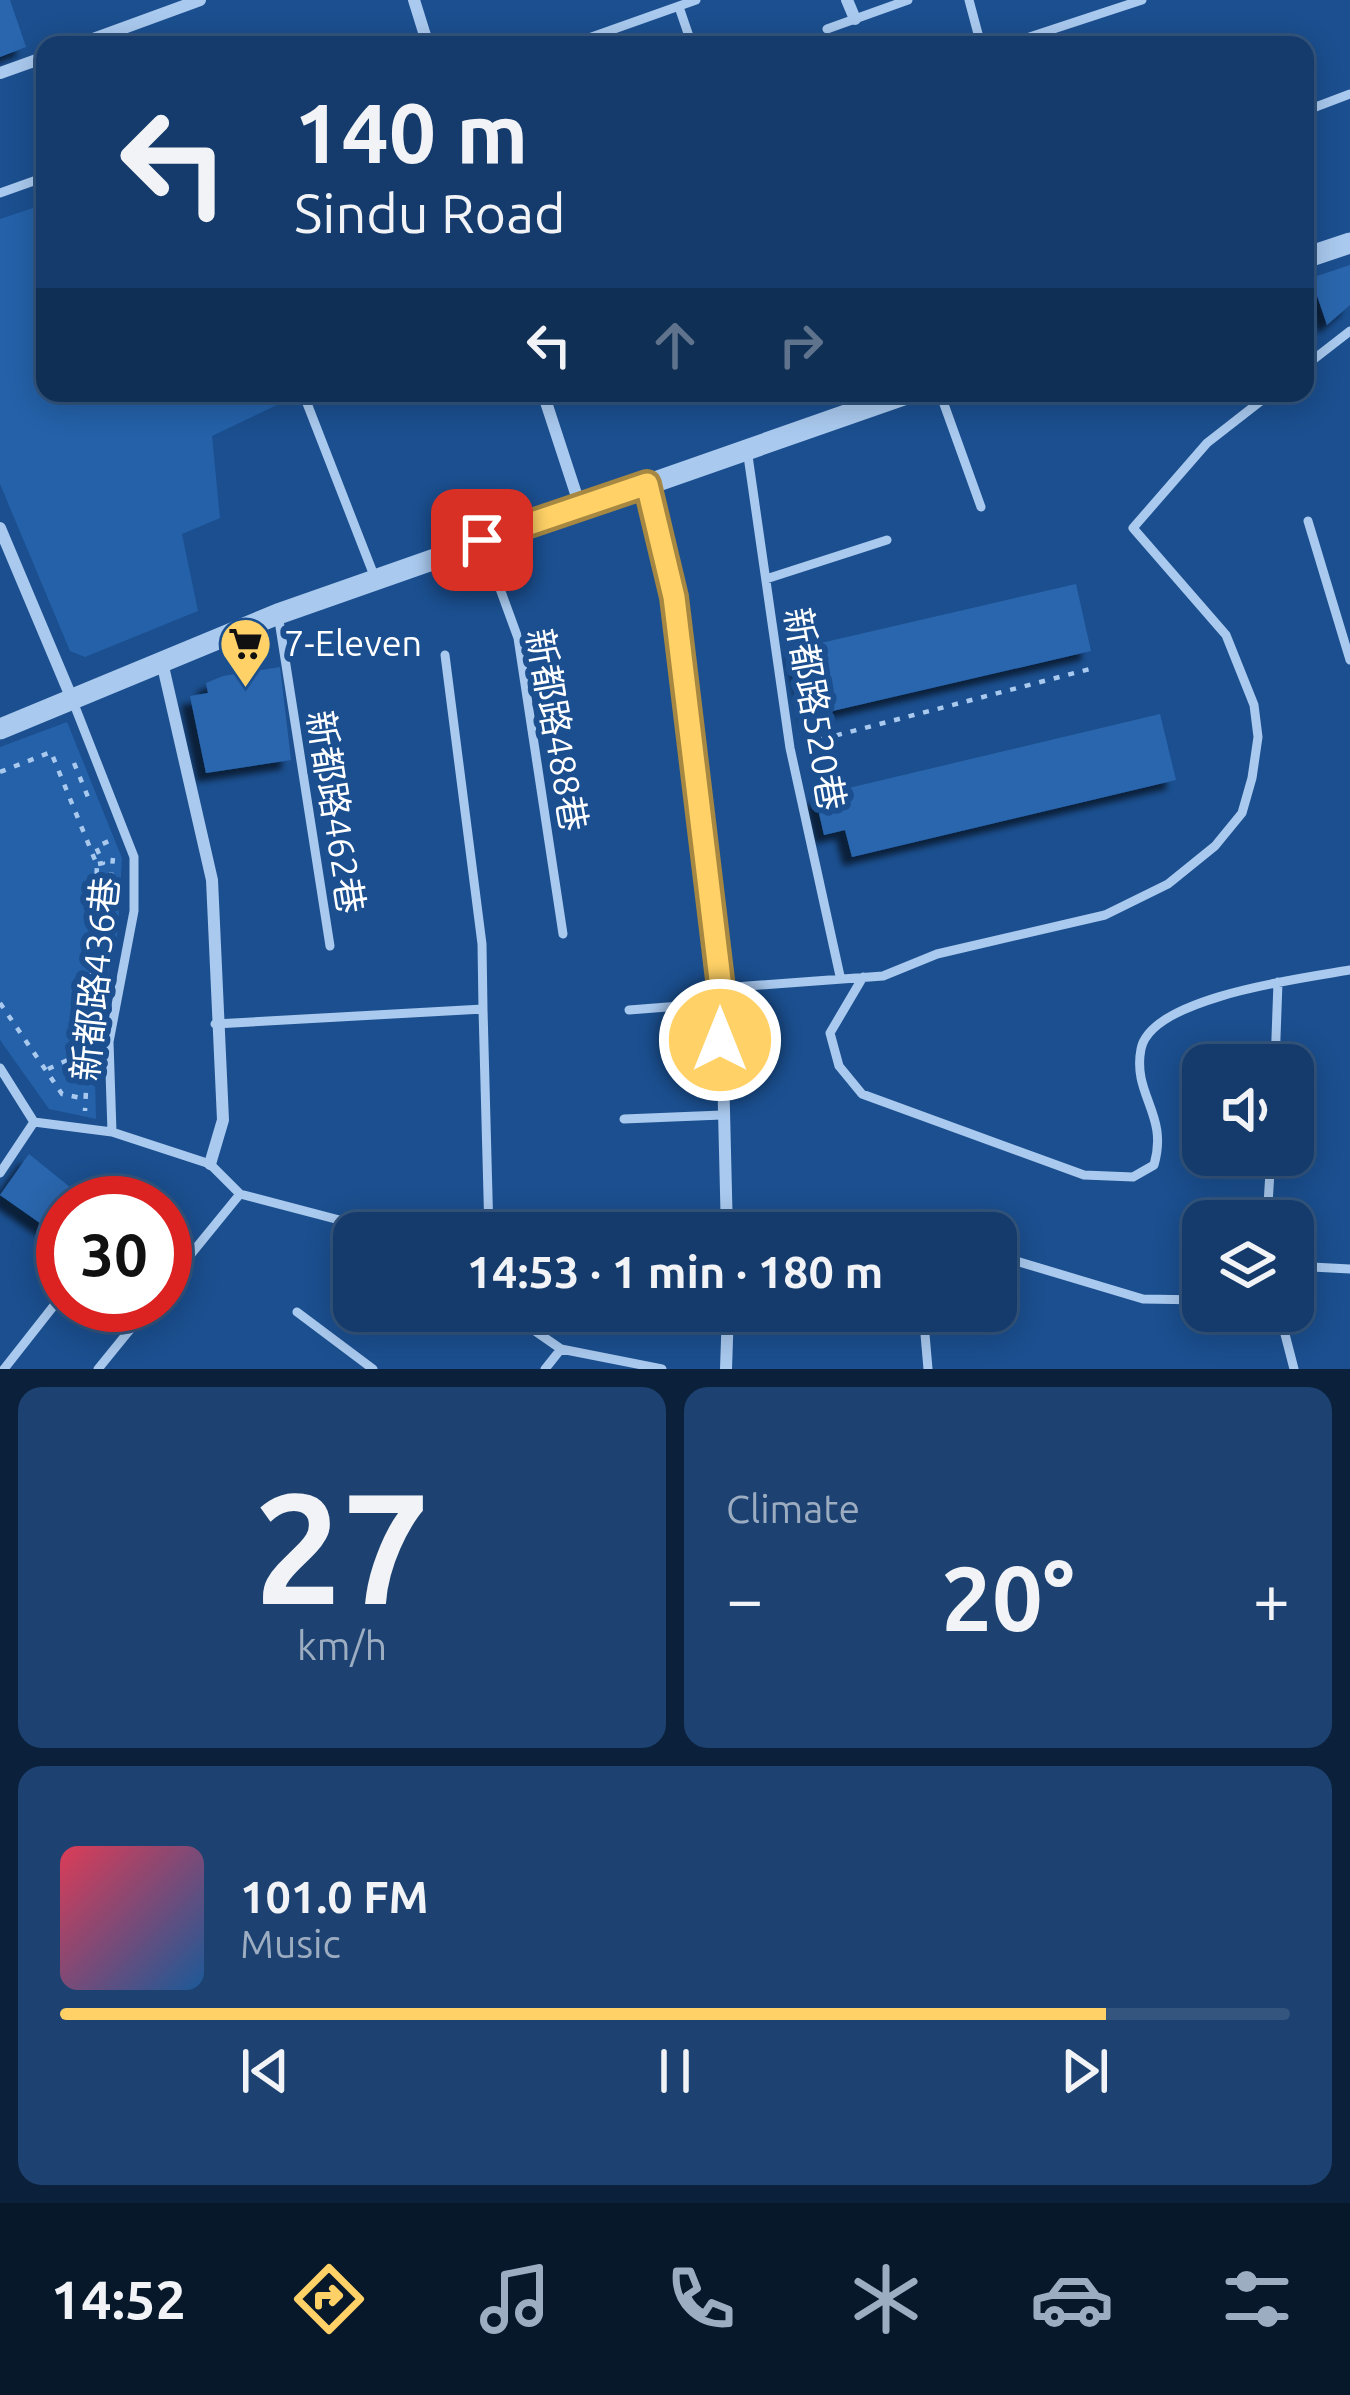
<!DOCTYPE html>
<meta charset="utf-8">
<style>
:root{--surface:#143b6b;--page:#1d4271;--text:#f1f3f6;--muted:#9dadc1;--line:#33557e;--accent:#ffd166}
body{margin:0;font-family:Ubuntu,"Noto Sans TC",sans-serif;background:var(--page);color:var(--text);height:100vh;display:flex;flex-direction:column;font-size:45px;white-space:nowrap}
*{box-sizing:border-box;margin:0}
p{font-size:39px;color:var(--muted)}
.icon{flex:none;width:66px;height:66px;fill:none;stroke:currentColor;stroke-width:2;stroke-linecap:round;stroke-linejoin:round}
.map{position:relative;height:1369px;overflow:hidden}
.panel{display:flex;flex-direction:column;gap:18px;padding:18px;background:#0b203b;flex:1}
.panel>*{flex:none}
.top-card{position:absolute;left:36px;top:36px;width:1278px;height:366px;border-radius:24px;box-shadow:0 6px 30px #0003,0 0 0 3px var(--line);background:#143b6b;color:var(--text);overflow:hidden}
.buttons{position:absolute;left:1182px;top:1044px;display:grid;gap:24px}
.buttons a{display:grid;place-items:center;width:132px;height:132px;border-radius:24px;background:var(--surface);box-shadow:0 6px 30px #0003,0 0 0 3px var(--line);font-size:60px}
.speed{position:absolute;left:36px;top:1176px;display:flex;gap:24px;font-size:60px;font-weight:700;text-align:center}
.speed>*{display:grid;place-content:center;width:156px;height:156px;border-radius:50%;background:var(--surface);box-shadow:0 6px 30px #0003,0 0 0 3px var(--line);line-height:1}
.speed .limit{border:18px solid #d22;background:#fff;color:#111}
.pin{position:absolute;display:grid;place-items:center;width:102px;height:102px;color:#fff;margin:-51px;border-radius:24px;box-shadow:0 6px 18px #0006}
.me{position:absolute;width:132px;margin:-66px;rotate:0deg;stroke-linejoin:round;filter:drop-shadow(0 0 9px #0008)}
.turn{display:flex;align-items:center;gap:42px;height:252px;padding:0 60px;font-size:54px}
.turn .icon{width:156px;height:156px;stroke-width:2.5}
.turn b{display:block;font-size:84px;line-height:102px}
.lanes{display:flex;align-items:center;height:114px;padding:0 60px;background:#0003;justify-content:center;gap:60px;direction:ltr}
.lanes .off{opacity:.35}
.big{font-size:90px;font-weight:700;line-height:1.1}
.panel .widget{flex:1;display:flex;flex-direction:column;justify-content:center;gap:18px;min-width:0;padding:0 42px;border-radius:24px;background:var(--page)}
.panel .dial{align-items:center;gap:0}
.dial b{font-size:156px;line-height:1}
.song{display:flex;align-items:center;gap:36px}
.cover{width:144px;height:144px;border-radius:18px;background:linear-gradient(135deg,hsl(350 70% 55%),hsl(210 70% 35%))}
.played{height:12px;border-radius:6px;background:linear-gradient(90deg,var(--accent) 85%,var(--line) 85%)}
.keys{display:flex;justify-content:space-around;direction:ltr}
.heat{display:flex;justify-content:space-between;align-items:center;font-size:66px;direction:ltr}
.panel .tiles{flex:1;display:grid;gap:18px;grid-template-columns:1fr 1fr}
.widget:last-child{grid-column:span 2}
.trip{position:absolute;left:333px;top:1212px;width:684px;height:120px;border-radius:24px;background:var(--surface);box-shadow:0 6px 30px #0003,0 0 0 3px var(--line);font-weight:700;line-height:120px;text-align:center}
.menu{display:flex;height:192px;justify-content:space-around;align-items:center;background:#08182b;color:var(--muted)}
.menu .icon{width:84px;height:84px}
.menu .selected{color:var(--accent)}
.menu b{font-size:54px;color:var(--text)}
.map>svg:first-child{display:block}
.green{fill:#2461a8}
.building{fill:#2a66ad;filter:url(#shadow)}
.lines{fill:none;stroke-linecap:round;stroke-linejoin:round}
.path{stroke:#a9c9ee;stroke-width:4.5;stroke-dasharray:6 9;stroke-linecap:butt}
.service{stroke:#a9c9ee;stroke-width:9}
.minor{stroke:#a9c9ee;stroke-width:12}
.tertiary{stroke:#a9c9ee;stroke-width:21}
.route-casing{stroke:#a68842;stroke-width:30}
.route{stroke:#ffd166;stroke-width:21}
.labels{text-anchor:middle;stroke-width:12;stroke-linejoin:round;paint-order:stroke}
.poi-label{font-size:36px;fill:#fff;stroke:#1b4f8f;text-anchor:start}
.street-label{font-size:36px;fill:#fff;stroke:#1b4f8f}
</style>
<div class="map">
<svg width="1350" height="1369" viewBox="0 0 1350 1369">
<defs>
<filter id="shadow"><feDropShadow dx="-9" dy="9" stdDeviation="3" flood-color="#0009"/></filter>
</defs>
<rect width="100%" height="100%" fill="#1b4f8f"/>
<path class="green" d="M45 204V393H285L283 402 212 436 220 518 182 534 198 611 85 657 70 651 0 484V219Z
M67 722 122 858 118 931 94 1036 96 1119 49 1109 0 1040V747Z"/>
<path class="building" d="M0 0H10L26 47 0 57Z
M1350 265V305L1327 325 1311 278Z
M1076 584 1091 651 811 716 795 649Z
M280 667 291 760 206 773 190 696 208 693 206 683 223 676Z
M1160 714 1176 780 852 857 845 830 824 835 815 796Z
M29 1154 76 1192 47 1228 0 1195Z"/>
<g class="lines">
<path class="path" d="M807 743 1090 669
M74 763 88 797
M0 772 51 752 97 865 85 1111
M98 864 103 863 96 847 109 841
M92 943 104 941 113 858
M0 1003 62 1094 86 1099
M48 1069 87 1051"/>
<path class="service" d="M969 0 981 45
M679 7 692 45
M827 29 908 0
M569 45 696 0
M1005 45 1142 0
M1305 111 1350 94
M0 193 45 177
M1305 366 1350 331
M303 393 375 578
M940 393 981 507
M747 449 790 748 840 976
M647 486 674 597 721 988 883 976 937 954 1105 915 1168 884 1215 846 1242 813 1252 778 1258 737 1254 705 1226 635 1133 528 1207 443 1271 393
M1308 521 1350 660
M484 545 518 638 563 934
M766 579 887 540
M278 614 330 946
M445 655 482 944 483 1009
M72 699 134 857V911L109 1042 112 1132
M863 977 830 1033 839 1066 862 1094 1084 1175 1133 1177 1154 1165C1169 1114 1132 1095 1141 1049 1151 997 1304 978 1350 970
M629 1010 719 1003
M215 1024 483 1009 489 1233
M1275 1065 1278 982
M0 1068 34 1122 112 1132 210 1164 240 1194 389 1233
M624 1119 722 1115
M0 1173 34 1122
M135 1203 142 1195
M1267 1221 1271 1155
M876 1233H879
M996 1255 1143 1299 1203 1300
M1293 1266 1350 1269
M165 1286 240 1194
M506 1311 561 1349 662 1369
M923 1311 928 1369
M1279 1311 1294 1369
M297 1312 373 1369
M4 1369 63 1294
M98 1369 150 1305
M545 1369 561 1349"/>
<path class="minor" d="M414 0 428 45
M847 0 855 19
M77 45 200 0
M0 73 45 57
M543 393 580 506
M0 528 72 699
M162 662 212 880 223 1120 210 1164
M721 988 727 1233
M726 1369 728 1311"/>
<path class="tertiary" d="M1305 258 1350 243
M0 729 278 614 909 393"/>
</g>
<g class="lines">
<defs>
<path id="route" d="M482 540 647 484 674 597 721 988 720 1040"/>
</defs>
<use href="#route" class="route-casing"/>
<use href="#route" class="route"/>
</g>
<defs>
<symbol id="supermarket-pin" viewBox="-11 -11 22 30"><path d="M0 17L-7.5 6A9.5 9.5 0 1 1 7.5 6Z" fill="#ffd166" stroke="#1b4f8f"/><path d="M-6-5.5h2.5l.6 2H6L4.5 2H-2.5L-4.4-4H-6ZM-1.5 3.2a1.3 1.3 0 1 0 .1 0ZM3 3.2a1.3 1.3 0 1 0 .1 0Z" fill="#111"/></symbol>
</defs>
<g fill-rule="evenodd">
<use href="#supermarket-pin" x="216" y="614" width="59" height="81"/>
</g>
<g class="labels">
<g class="poi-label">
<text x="284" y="656">7-Eleven</text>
</g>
<g class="street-label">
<text transform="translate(815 709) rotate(80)" y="13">新都路520巷</text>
<text transform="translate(557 730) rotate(80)" y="13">新都路488巷</text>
<text transform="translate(336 812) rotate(81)" y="13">新都路462巷</text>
<text transform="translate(95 979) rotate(-84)" y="13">新都路436巷</text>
</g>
</g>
</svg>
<div class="buttons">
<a><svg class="icon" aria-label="sound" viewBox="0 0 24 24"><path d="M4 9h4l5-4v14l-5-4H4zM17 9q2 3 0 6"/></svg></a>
<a><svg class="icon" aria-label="layers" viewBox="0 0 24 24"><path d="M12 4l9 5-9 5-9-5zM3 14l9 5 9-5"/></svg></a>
</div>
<div class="speed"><div class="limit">30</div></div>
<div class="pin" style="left:482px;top:540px;background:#d93025"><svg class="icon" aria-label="arrive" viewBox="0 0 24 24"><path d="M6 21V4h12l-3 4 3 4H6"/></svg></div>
<svg class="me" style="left:720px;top:1040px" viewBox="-20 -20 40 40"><circle r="17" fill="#ffd166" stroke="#fff" stroke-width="3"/><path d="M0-11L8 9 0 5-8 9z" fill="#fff"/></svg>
<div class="trip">14:53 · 1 min · 180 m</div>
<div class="top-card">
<div class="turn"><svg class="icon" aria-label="left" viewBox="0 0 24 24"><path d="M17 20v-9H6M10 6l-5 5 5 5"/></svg><div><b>140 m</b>Sindu Road</div></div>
<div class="lanes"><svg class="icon" aria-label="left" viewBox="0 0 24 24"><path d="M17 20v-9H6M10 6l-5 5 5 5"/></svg><svg class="icon off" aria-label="ahead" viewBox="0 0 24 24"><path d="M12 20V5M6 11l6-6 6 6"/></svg><svg class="icon off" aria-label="right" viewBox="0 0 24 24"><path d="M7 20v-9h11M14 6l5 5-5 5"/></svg></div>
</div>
</div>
<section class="panel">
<div class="tiles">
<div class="widget dial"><b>27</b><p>km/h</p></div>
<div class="widget"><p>Climate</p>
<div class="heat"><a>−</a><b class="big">20°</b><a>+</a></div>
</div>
<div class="widget">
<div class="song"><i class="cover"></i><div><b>101.0 FM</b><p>Music</p></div></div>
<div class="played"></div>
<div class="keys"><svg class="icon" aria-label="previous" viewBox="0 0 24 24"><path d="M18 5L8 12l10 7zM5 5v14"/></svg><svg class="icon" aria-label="pause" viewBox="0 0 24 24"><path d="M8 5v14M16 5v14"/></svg><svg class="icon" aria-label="next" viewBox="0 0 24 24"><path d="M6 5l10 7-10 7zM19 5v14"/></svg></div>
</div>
</div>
</section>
<nav class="menu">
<b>14:52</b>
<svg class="icon selected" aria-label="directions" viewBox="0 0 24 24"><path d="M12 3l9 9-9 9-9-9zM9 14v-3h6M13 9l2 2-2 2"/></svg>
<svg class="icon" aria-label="music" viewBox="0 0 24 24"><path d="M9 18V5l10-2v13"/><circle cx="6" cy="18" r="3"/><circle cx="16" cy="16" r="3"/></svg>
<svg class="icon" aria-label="phone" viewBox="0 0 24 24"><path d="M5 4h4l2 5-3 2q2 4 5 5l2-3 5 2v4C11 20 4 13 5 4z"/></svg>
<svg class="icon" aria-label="climate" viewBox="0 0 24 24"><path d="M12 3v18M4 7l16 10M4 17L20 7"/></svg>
<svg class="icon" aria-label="car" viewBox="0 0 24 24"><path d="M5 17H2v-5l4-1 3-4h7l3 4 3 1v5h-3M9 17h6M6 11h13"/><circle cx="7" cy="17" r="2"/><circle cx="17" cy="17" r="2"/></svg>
<svg class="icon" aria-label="filters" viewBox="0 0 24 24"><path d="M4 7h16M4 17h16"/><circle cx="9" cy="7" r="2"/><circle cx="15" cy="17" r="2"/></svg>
</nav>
